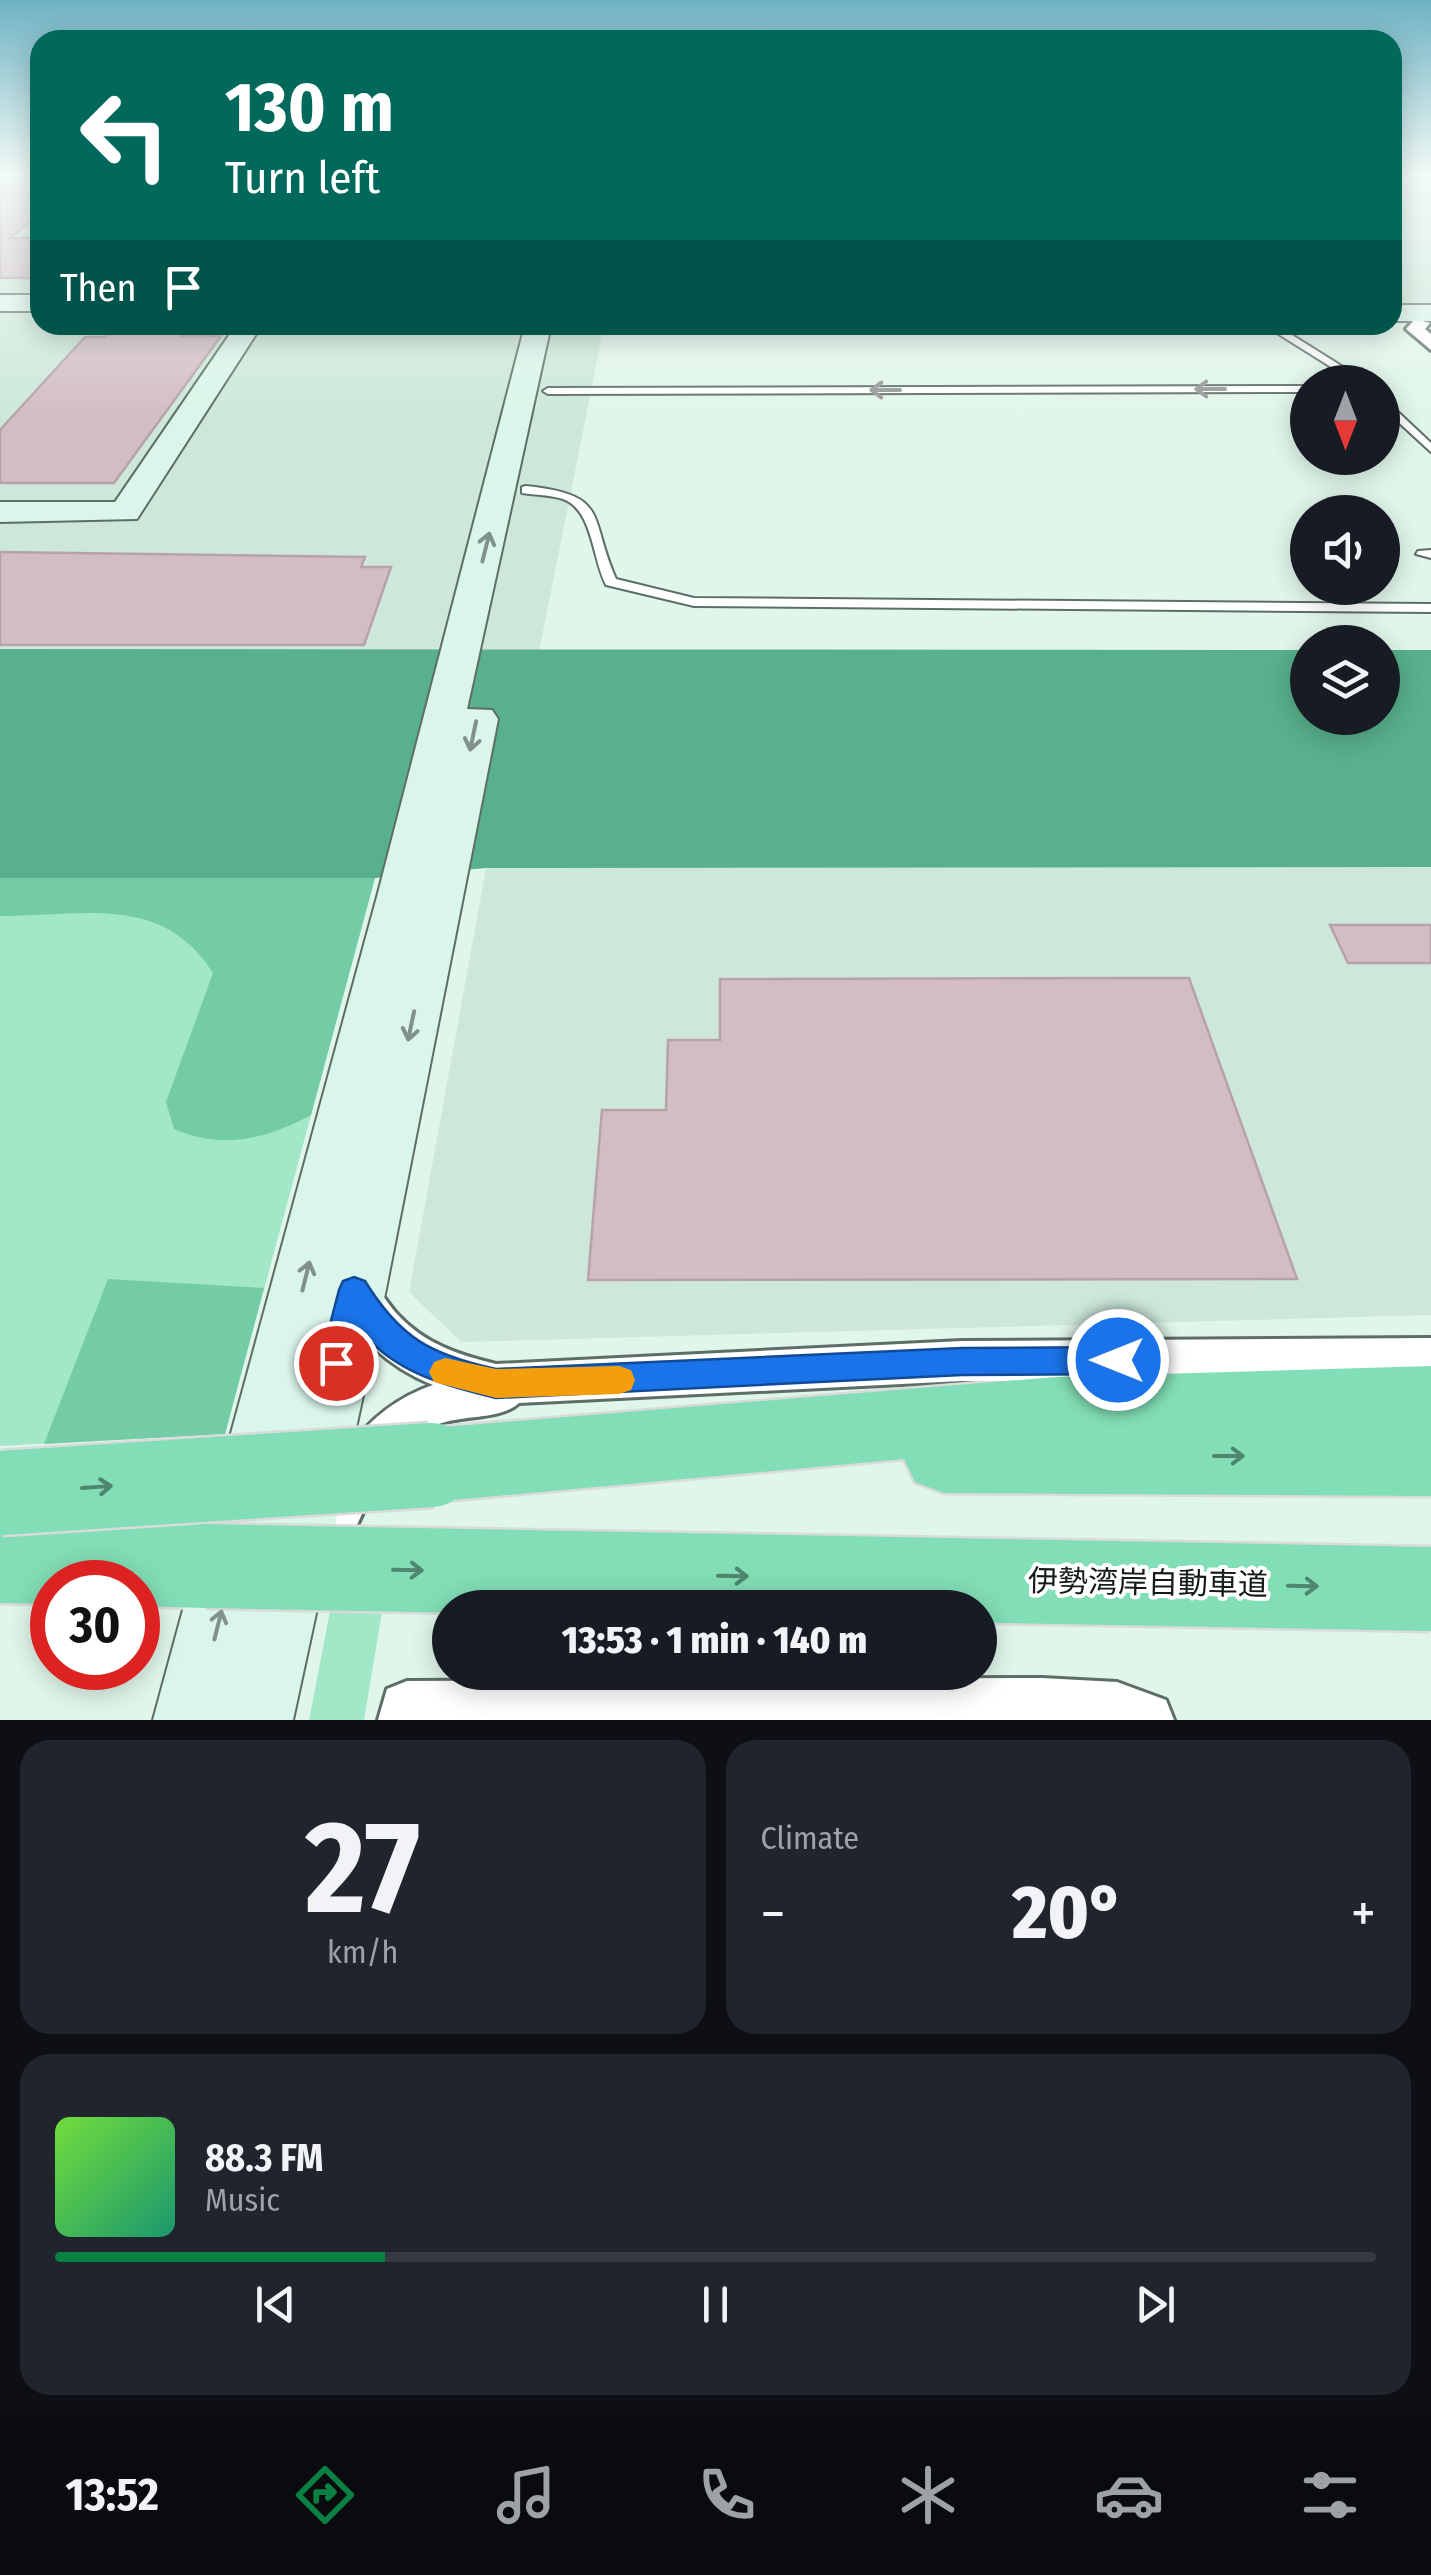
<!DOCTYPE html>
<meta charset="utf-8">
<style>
:root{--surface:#171b24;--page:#20242c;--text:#f1f3f6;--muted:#9ea1a6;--line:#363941;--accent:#0b8043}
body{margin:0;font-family:"Fira Sans Condensed","Noto Sans JP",sans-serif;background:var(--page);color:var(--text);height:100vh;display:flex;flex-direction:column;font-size:38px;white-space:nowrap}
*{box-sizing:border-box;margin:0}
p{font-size:32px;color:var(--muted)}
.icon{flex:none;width:55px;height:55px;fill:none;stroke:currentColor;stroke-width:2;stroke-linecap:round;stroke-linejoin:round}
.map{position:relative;height:1720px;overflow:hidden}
.side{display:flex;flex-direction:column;gap:20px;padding:20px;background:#0d0f14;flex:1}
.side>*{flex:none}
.guide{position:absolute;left:30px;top:30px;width:1372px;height:305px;border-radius:30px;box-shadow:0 5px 25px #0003;background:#00695c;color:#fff;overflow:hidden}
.needle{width:65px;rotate:180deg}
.buttons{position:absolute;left:1290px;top:365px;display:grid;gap:20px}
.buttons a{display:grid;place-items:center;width:110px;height:110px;border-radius:50%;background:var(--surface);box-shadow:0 5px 25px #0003;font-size:50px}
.speed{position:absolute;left:30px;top:1560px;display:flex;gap:20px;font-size:50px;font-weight:700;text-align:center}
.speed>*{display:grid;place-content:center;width:130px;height:130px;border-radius:50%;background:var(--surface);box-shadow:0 5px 25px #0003;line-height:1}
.speed .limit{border:15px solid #d22;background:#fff;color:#111}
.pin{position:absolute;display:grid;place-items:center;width:85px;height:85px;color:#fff;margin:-42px;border:5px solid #fff;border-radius:50%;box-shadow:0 2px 10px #0007}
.me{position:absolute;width:110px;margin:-55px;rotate:270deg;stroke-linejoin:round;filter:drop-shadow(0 0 8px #0008)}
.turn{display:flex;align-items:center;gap:35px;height:210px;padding:0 30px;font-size:45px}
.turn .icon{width:130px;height:130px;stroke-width:2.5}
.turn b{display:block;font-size:70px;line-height:85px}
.then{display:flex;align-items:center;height:95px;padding:0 30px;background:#0003;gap:20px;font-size:38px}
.big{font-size:75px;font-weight:800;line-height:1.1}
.side .card{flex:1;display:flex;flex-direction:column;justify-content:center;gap:15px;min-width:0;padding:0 35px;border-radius:30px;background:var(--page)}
.side .dial{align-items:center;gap:0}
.dial b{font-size:130px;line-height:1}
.song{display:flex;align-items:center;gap:30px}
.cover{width:120px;height:120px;border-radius:15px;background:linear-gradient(135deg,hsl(100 70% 55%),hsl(160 70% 35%))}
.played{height:10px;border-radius:5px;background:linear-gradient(90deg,var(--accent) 25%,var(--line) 25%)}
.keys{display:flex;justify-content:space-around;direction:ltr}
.heat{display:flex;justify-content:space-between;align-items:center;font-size:55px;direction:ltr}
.side .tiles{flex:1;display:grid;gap:20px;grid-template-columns:1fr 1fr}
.card:last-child{grid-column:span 2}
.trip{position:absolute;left:432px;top:1590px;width:565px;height:100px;border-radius:50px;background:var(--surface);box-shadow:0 5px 25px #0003;font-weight:800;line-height:100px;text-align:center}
.tab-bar{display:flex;height:160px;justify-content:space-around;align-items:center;background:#090b0e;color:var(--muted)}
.tab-bar .icon{width:70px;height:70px}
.tab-bar .active{color:var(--accent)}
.tab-bar b{font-size:45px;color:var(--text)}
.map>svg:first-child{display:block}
.built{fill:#cde8db}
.green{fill:#a2e7c7}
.forest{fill:#74cca6}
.water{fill:#58b08c}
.building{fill:#d3bdc4;stroke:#b7a2a9;stroke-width:2.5}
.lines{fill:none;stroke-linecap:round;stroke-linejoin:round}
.lane-casing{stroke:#5c6e65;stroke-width:4}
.street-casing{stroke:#5c6e65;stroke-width:6}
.secondary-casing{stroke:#5c6e65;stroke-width:4}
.highway-casing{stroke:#d9dada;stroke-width:5}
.lane{fill:#fff;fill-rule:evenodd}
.street{fill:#fff;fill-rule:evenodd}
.secondary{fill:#daf5e9;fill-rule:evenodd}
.highway{fill:#82deb6;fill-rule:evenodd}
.highway-bridge-casing{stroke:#d9dada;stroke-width:89;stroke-linecap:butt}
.highway-bridge{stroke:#82deb6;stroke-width:84}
.oneway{stroke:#959897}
.oneway2{stroke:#80928a}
.oneway3{stroke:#50866e}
.route{fill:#1a73e8;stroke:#114b97;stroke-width:2.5}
.slow{fill:#f59e0b}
.labels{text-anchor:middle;stroke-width:8;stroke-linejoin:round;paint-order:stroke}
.near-street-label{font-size:30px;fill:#131a17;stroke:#fff}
</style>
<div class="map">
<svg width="1431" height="1720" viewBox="0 0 1431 1720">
<rect width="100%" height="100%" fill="#e1f6eb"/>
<path class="built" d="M0 175H40V325H604L539 652 0 649Z
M1392 175H1431V319H1393Z
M1431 867V1315L461 1342 409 1292 486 868Z"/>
<path class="green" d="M0 878H375L225 1434 0 1446Z
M343 1544 393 1547 364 1720H309Z"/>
<path class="forest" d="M0 878H375L311 1115C266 1139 223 1150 174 1129L166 1102 213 973C163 893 83 916 0 916Z
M108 1279 264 1288 225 1434 44 1444Z"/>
<path class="water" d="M0 649 1307 650 1308 718H1382L1383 650H1431V867L486 868 375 878H0Z"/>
<path class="building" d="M0 175H40V214L10 238H40V278H0Z
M115 325H190L181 336H221L114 483H0V430L85 337H105Z
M0 552 365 557 361 567H391L364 645H0Z
M1330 925H1431V963H1348Z
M1123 978H1189L1297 1279 588 1280 602 1110H666L668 1040H720V979Z"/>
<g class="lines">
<defs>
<path id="lane" d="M1264 325H1276L1367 382H1355Z
M1308 386V392L548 394 543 391 548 388Z
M1382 397 1431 443V452L1382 407Z
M526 486C611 495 588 516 616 579L694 598 1431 604V612L694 606 606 585C592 558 593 510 563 499 550 495 535 495 522 493V487Z
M1431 550V558L1416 554 1418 551Z"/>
<path id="street" d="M1415 319 1430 323 1425 329 1431 334V350L1406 329Z
M354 1271C376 1279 382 1298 398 1315 425 1344 459 1355 496 1364L962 1341 1431 1338V1378L962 1381 519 1403C499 1421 462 1414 437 1425 380 1450 358 1528 333 1579L315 1586 297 1579 289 1562C322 1488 351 1413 433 1385 386 1366 355 1335 332 1289L338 1276Z
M1042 1678 1117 1682 1166 1700 1174 1720H378L387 1689 407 1681Z"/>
<path id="secondary" d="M0 295H40V311H0Z
M1392 305H1431V321H1392Z
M236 325H262L137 519 0 522V502H115Z
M525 325H551L467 709 492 710 498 719 386 1289 293 1720H153L378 893Z"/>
<path id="highway" d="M1431 1366V1496L944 1493 915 1482 904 1459 431 1502 402 1491 390 1465 402 1439 431 1428 1056 1377Z
M0 1521 206 1524 237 1537 250 1566 237 1595 206 1608 138 1606V1582H52V1604L0 1603Z"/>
</defs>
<use href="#lane" class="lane-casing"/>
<use href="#street" class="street-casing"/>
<use href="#secondary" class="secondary-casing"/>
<use href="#highway" class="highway-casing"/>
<use href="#lane" class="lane"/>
<use href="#street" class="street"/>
<use href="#secondary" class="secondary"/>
<use href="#highway" class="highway"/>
<defs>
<path id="highway-bridge" d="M0 1493 431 1465
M206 1566 1431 1589"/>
</defs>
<use href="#highway-bridge" class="highway-bridge-casing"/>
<use href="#highway-bridge" class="highway-bridge"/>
</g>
<defs><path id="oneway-shaft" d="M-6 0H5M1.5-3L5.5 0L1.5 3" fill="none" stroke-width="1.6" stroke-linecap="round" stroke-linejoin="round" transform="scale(2.5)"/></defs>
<g class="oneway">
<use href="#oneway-shaft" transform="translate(1210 389) rotate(180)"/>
<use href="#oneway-shaft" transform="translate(885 390) rotate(180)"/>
</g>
<g class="oneway2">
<use href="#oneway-shaft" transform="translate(486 547) rotate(-76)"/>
<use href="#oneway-shaft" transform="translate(473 736) rotate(102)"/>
<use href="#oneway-shaft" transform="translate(411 1026) rotate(102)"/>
<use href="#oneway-shaft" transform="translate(306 1276) rotate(-76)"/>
<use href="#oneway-shaft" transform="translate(218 1625) rotate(-76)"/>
</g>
<g class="oneway3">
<use href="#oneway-shaft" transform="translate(1229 1456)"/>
<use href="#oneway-shaft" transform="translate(97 1487) rotate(-4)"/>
<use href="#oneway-shaft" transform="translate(408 1570) rotate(1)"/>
<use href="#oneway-shaft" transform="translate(733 1576) rotate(1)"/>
<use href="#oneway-shaft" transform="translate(1303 1586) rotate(1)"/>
</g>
<linearGradient id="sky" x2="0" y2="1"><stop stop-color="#6eb2c3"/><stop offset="0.42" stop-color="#f2fbf6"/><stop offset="1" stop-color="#f2fbf6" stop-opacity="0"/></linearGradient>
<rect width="1431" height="416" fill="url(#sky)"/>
<path class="route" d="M354 1277 365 1281C400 1338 431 1355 496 1369L962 1348 1118 1347 1129 1351 1134 1360 1129 1370 1118 1374 962 1375 496 1398C446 1386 392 1372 360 1329L348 1373 336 1377 325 1373 320 1363 339 1290 343 1281Z"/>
<path class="slow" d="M445 1358 496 1369 619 1366 631 1370 635 1380 631 1390 619 1394 496 1398 434 1382 429 1372 434 1362Z"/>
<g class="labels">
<g class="near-street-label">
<text transform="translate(1148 1583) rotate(1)" y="10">伊勢湾岸自動車道</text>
</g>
</g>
</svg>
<div class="buttons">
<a><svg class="needle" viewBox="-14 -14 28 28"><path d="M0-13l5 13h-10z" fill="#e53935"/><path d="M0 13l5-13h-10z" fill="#9ea1a6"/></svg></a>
<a><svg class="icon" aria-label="sound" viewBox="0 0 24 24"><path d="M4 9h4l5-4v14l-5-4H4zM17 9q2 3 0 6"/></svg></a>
<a><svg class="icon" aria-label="layers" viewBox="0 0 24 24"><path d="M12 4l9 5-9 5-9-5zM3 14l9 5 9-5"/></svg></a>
</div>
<div class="speed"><div class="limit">30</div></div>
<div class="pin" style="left:336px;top:1363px;background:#d93025"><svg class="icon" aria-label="arrive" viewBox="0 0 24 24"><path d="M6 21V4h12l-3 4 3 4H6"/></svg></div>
<svg class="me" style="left:1118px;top:1360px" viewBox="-20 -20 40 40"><circle r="17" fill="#1a73e8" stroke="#fff" stroke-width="3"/><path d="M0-11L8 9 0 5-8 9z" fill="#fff"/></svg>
<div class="trip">13:53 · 1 min · 140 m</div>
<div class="guide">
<div class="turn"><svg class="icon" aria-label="left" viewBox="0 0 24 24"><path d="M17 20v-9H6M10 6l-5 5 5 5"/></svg><div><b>130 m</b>Turn left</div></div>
<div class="then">Then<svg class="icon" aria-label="arrive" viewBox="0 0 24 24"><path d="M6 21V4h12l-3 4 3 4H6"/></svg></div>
</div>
</div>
<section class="side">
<div class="tiles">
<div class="card dial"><b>27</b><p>km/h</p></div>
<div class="card"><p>Climate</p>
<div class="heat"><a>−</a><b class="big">20°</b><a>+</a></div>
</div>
<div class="card">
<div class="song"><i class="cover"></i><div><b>88.3 FM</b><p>Music</p></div></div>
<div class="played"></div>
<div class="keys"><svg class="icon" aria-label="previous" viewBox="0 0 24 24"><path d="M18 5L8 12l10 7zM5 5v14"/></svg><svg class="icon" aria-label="pause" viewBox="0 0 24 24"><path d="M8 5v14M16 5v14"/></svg><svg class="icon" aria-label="next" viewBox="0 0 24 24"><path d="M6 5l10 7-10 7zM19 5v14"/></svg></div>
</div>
</div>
</section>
<nav class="tab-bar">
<b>13:52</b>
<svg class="icon active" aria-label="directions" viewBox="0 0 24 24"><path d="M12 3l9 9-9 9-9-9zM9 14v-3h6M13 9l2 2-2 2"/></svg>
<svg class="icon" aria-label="music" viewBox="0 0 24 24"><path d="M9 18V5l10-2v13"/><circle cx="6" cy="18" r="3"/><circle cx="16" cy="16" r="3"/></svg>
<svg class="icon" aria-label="phone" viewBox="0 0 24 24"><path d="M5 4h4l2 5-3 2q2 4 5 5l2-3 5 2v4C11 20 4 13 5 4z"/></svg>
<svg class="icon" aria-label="climate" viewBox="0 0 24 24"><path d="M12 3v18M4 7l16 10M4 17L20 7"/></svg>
<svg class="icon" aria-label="car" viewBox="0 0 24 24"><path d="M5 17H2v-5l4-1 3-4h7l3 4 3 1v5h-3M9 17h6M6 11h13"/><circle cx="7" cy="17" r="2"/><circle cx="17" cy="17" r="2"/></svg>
<svg class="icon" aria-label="filters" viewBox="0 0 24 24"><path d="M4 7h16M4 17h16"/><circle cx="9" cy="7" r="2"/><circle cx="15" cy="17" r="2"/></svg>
</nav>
